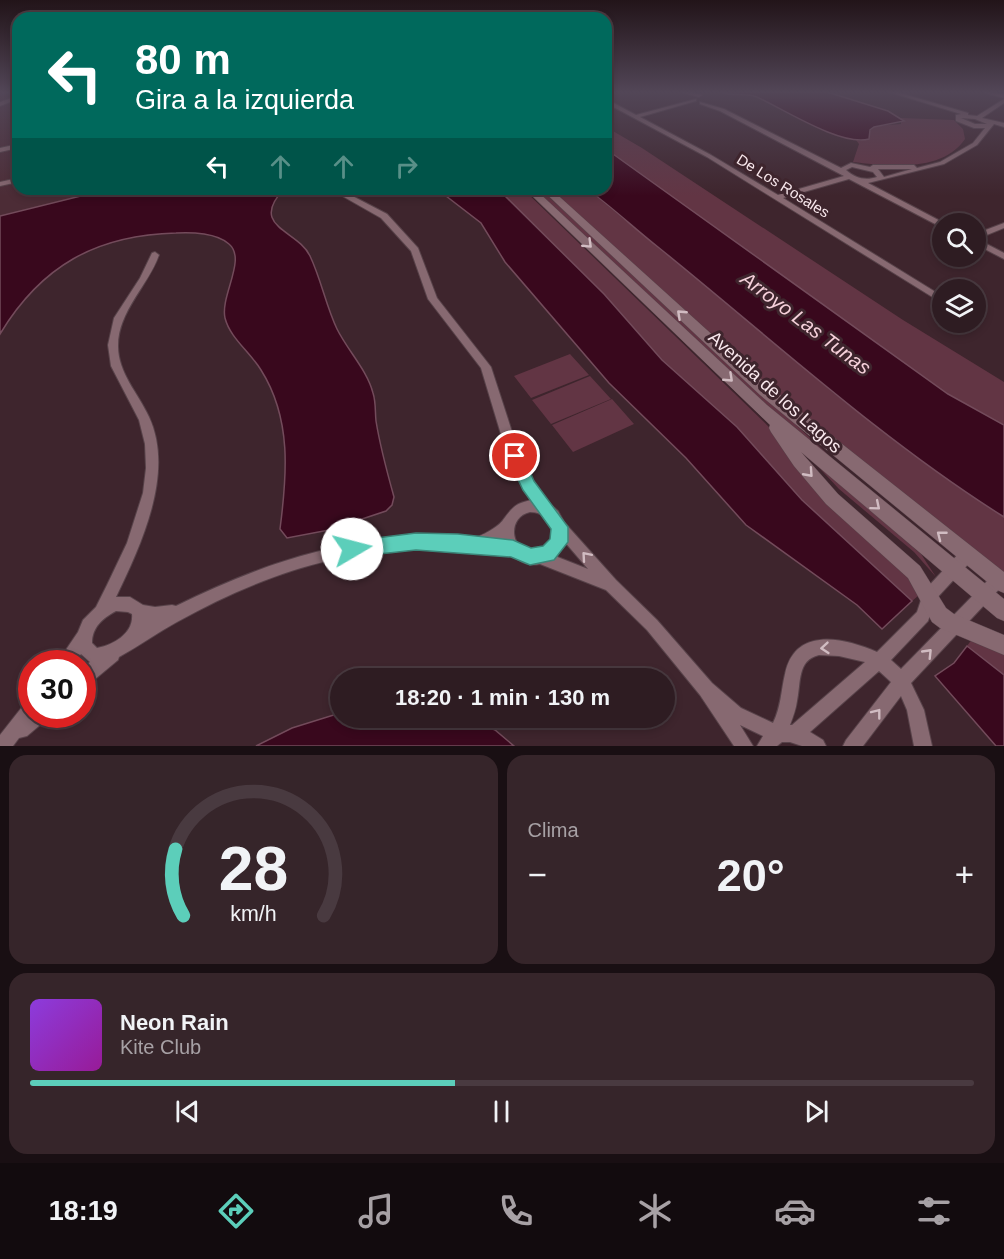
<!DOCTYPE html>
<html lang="es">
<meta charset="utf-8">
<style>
:root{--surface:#2e1c22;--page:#36252a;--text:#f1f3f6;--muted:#a7a1a5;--line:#493a40;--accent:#5cceba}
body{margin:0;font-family:Helvetica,sans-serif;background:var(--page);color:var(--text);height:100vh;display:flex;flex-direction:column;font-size:22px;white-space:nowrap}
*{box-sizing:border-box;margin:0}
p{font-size:20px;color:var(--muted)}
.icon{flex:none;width:33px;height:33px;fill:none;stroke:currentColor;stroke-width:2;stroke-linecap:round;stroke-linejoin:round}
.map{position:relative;height:746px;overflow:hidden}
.drawer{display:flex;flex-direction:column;gap:9px;padding:9px;background:#190f13;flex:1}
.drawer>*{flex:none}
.guide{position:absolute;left:12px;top:12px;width:600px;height:183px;border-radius:18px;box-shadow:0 3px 9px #0003,0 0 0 2px var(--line);background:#00695c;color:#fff;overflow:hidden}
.controls{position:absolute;left:932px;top:213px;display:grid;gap:12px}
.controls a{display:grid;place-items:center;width:54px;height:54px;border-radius:50%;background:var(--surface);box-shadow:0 3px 9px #0003,0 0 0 2px var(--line);font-size:30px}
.speed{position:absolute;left:18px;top:650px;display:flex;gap:12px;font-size:30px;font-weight:700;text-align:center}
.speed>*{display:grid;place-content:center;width:78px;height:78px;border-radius:50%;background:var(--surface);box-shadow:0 3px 9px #0003,0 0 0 2px var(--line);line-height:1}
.speed .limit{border:9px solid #d22;background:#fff;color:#111}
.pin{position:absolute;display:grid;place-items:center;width:51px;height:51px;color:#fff;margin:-26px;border:3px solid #fff;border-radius:50%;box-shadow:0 2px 6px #0007}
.me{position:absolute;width:66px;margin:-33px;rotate:82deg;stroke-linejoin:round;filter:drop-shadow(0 0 4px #0008)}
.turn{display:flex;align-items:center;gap:21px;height:126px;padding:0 24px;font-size:27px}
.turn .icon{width:78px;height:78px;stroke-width:2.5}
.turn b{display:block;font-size:42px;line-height:51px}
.lanes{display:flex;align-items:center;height:57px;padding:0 24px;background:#0003;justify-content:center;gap:30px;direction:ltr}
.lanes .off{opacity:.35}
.big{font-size:45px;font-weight:700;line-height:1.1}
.drawer .tile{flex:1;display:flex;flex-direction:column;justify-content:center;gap:9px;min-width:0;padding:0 21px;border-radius:18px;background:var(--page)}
.drawer .dial{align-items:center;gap:0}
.dial svg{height:156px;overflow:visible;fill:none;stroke:var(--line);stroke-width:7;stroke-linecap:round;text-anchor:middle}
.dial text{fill:var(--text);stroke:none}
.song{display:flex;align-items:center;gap:18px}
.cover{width:72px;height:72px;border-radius:9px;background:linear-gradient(135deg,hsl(270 70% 55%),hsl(300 70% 35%))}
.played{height:6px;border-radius:3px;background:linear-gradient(90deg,var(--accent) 45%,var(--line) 45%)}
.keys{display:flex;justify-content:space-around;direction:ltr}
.heat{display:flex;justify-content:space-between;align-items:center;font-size:33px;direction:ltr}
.drawer .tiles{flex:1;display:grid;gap:9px;grid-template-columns:1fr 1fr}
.tile:last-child{grid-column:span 2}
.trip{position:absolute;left:330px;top:668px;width:345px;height:60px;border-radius:30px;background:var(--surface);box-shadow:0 3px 9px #0003,0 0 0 2px var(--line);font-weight:700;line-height:60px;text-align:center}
.tabs{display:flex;height:96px;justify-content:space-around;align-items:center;background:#120b0e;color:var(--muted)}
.tabs .icon{width:42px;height:42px}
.tabs .active{color:var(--accent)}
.tabs b{font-size:27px;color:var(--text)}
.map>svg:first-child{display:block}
.built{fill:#4c2c36}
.green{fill:#623544}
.water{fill:#39081d;stroke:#734b5b;stroke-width:1.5}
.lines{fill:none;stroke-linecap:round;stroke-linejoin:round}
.minor-casing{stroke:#574249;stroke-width:2}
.tertiary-casing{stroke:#574249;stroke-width:1}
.minor{fill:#876971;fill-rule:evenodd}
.tertiary{fill:#876971;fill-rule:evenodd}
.oneway{stroke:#d1bcc2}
.route{fill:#5cceba;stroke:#3c8679;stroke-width:1.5}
.labels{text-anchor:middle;stroke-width:6;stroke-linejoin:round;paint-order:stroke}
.far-street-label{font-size:15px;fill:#f9e8ed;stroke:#3e252d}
.street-label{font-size:18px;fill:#f9e8ed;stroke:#3e252d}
.water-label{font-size:20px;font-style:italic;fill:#f6d1db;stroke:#3e252d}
</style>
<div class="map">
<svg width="1004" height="746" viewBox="0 0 1004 746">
<rect width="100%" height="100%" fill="#3e252d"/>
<path class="built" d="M0 92H18V189H109L0 216Z"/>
<path class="green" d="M901 118 954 120 963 129 965 139C942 173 887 166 853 162L859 144 856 140 861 141 875 126 901 124Z
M606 127 642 148 903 320 1004 382V425L948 394 606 149Z
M498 189H523L765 423 901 564 918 596 912 601 802 500 737 427 662 360 604 294Z
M535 189H540L561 208 860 484 786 424Z
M550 189H587L760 330 832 392 909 452 1004 517V575L805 418Z
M570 354 589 375 531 398 514 376Z
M590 376 611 399 551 424 532 400Z
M612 399 634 424 573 452 552 425Z
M810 458 921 554 936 577 914 552 839 489Z
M975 635 1004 648V675L967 646Z"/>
<path class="water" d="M720 92H827L888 111 904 121 874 127 870 130 869 139C842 147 783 109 757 97 746 92 732 97 720 92Z
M606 149 948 394 1004 425V517C880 439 772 339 658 247 634 228 612 207 587 189H606Z
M109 189H284C248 227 298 230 310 256 321 279 326 306 337 329 348 351 367 370 373 393 376 402 375 412 376 421 380 446 387 472 394 497L392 505 386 511 329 530 287 538 280 529C287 475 292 419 261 370 250 352 230 338 225 318 220 296 247 259 229 244 217 233 192 232 176 233 96 235 41 266 0 334V216Z
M437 189H498L604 294 662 360 737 427 802 500 912 601 882 629 857 605 746 525 686 458 609 383 505 262 481 223Z
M967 646 1004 675V746H996L935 676 954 663Z
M340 713V717H466L495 730 514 746H256L292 728Z"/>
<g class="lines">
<defs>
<path id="minor" d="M3 92H18V99L0 106V102L17 96Z
M680 92H690L702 95 699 97Z
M889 92H897L968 113V115L977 116 1004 99V103L982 118 1004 123V127L994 124 977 145 944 164 868 183 946 224H942V226H939L849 179 783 198 942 296V303L707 157 606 103V99L636 115 696 99V101L640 117 711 155 778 195 844 176 720 111 700 104V102L724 109 841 168 851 163 870 167 873 165H914L917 168 940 162 973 143 985 128H974L956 121V115L961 114ZM961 118 975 119 987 124H975ZM852 167 873 172 877 177C865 181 855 178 846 170ZM878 169H912L884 177Z
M984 92 1004 94V98L985 93Z
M18 144V148L0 152V148Z
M18 178V182L0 186V182Z
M330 189H339L387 214 418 248 437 298 491 367 515 441 533 482 551 505 558 511 564 522 616 580 657 620 712 683 741 708 773 723C781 707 781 691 785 674 795 626 844 638 877 652L917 612 924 591 962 550 967 548 972 550 974 555 972 560 935 600 928 621 891 660 901 669 993 575 998 573 1003 575V585L911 683 924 710 932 746H914L907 710 901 696 863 746H843L846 740 891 682 879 671 810 732 823 740 826 746H802L790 742H782L777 746H757L763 736 740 725 753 746H734L700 695 647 630 606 590 540 564C521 567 519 557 506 554 499 552 491 552 484 552 459 549 435 549 411 549 329 552 248 582 177 622 157 633 139 646 119 657L118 660 88 685 82 687V668L90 662 81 654 75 663H57L78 632 83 620 96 607 107 585 127 543 143 493 146 468 145 444 139 420 111 366 108 345 114 318 140 278 152 253 155 252 159 255C148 286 118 311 118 346 118 373 138 393 149 417 175 473 141 545 116 597H130L143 605 155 607 172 605 176 606C241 574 308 548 380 540 405 537 429 537 454 537 460 537 470 539 476 537 484 535 499 526 503 520 512 508 515 503 532 500L524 489 503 441 481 368 428 299 411 251 381 218ZM530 512C557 512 560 549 536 551 510 554 506 517 530 512ZM564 541 588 569 555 556ZM116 611 128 612 132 614C134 633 114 645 97 648L92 643C92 627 103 618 116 611ZM819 655 839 656 865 662 792 725H790C793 717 796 709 797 701 801 683 797 660 819 655Z
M1004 223V228L977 239 1004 253V259L975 244V234Z
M32 700V714H48L46 720 27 736 19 738 13 746H0V735L26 702Z"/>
<path id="tertiary" d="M525 189H535L767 405 1004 599V621L997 618 801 452 838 494 920 566 946 608 954 614 1004 635V655L940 628 932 622 908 578 826 504 794 466 771 432 769 428 770 425Z
M541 189H551L770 387 1004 572V593L997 590 760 395Z"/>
</defs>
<use href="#minor" class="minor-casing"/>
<use href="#tertiary" class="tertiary-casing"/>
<use href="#minor" class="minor"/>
<use href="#tertiary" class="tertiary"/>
</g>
<defs><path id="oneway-chevron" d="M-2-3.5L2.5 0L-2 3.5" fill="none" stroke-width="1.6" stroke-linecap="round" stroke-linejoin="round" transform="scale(1.5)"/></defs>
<g class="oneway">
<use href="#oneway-chevron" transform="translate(588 244) rotate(44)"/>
<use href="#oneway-chevron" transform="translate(681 314) rotate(-137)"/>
<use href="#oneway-chevron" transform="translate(729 378) rotate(43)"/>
<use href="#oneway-chevron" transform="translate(809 473) rotate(48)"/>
<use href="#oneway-chevron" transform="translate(876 506) rotate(40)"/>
<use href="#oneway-chevron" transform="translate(941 535) rotate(-142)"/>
<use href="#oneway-chevron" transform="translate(586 556) rotate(-131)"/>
<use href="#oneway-chevron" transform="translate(825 648) rotate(175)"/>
<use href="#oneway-chevron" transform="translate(928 653) rotate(-46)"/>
<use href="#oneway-chevron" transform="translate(877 713) rotate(-52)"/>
</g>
<linearGradient id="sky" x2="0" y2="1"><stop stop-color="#221419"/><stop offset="0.47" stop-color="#524657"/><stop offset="1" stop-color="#524657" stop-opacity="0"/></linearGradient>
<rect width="1004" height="196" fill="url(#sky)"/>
<path class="route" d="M515 449 521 451 534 481 568 527V542L554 560 530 565 511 557 416 550 352 557 346 555 343 549 346 543 352 541 416 533 458 534 513 540 531 548 543 546 550 539 551 529 523 490 507 456Z"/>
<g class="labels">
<g class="far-street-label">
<text transform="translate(783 186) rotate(32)" y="5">De Los Rosales</text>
</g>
<g class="street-label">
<text transform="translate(775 392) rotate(42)" y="6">Avenida de los Lagos</text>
</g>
<g class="water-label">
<text transform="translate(806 323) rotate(37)" y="7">Arroyo Las Tunas</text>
</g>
</g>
</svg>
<div class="controls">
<a><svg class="icon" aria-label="search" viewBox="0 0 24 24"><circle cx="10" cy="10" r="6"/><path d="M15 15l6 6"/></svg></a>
<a><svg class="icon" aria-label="layers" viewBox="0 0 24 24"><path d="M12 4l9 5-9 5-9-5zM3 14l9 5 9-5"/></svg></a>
</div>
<div class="speed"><div class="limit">30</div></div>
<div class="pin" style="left:515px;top:456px;background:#d93025"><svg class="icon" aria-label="arrive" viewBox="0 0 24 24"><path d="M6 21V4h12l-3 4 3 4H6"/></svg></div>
<svg class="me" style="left:352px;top:549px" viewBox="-20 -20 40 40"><circle r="19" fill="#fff"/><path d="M0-13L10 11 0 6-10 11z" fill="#5cceba"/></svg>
<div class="trip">18:20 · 1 min · 130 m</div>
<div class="guide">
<div class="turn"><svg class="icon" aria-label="left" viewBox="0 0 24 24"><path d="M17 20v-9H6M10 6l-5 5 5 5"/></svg><div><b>80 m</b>Gira a la izquierda</div></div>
<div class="lanes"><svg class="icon" aria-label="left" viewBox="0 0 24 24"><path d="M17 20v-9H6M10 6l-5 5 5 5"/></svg><svg class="icon off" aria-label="ahead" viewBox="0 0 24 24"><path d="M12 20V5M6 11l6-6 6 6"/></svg><svg class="icon off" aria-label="ahead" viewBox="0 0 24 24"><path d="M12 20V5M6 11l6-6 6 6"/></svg><svg class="icon off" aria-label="right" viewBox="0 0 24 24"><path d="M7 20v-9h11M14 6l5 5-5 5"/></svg></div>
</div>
</div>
<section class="drawer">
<div class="tiles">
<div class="tile dial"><svg viewBox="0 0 100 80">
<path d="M14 69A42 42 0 1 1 86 69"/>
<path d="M14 69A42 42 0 0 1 10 35" stroke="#5cceba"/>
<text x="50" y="56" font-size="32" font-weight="700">28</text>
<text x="50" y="72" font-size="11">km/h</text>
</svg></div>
<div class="tile"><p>Clima</p>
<div class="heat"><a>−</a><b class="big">20°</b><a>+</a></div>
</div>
<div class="tile">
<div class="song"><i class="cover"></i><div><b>Neon Rain</b><p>Kite Club</p></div></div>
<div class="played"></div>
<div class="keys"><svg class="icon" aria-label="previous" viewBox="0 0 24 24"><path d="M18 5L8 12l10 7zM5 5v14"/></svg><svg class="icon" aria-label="pause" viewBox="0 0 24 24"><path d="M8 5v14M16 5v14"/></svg><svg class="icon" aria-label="next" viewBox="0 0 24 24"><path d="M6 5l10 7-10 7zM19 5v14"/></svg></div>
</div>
</div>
</section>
<nav class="tabs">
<b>18:19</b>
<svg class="icon active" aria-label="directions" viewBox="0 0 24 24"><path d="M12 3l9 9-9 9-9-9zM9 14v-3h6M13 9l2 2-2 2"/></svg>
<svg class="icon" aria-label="music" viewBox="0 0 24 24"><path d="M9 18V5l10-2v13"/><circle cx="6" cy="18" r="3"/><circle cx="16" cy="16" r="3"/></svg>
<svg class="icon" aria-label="phone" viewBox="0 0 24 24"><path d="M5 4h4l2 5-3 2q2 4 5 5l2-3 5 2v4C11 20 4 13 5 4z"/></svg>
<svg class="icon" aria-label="climate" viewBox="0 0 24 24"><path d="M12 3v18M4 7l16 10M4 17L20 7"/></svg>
<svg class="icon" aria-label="car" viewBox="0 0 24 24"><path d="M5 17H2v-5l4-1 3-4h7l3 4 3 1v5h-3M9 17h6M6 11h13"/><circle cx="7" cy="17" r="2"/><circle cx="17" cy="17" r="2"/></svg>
<svg class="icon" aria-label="filters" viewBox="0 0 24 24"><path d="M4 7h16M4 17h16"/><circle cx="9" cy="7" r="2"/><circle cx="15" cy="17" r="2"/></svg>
</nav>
